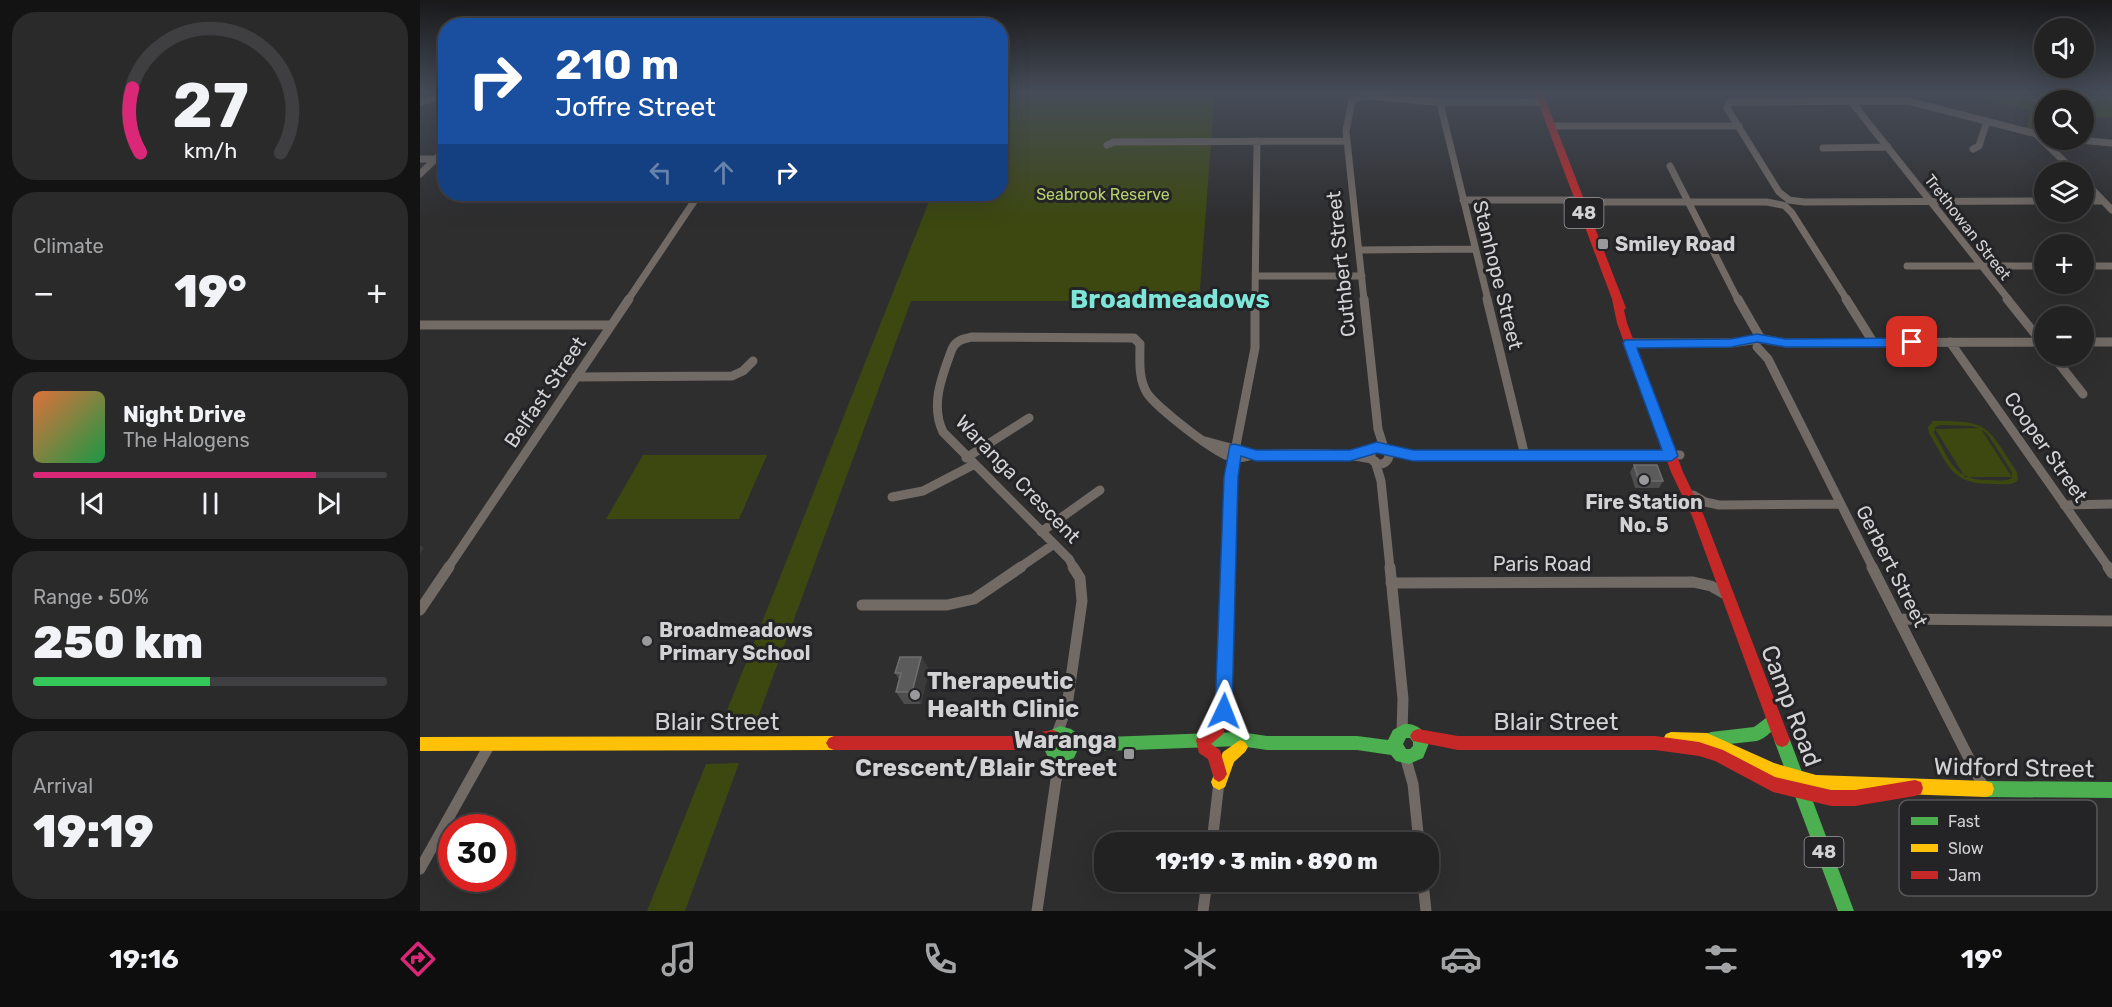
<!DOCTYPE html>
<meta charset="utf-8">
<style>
:root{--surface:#222223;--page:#2a2a2b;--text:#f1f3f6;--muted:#a2a4a6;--line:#3f3f41;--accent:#db2777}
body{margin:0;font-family:Rubik,sans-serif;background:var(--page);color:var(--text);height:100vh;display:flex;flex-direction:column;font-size:22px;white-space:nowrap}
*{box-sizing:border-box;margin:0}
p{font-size:20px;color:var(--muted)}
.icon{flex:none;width:33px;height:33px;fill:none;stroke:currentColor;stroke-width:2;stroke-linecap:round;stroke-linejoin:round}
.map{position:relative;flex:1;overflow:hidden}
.drawer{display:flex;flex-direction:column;gap:12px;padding:12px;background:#131313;width:420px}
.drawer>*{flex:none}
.guide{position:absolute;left:18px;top:18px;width:570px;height:183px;border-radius:24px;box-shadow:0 6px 24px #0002,0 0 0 2px var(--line);background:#1a4fa0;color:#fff;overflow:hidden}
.buttons{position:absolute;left:1614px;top:18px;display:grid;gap:12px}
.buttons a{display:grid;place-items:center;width:60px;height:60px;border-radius:50%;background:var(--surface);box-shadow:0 6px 24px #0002,0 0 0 2px var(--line);font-size:30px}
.speed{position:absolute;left:18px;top:814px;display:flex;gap:12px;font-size:30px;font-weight:700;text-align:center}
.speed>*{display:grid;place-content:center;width:78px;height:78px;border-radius:50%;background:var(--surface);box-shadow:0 6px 24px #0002,0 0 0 2px var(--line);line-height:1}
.speed .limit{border:9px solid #d22;background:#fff;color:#111}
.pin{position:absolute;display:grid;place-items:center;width:51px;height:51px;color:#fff;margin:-26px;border-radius:12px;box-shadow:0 3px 9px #0006}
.me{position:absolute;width:66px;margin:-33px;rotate:2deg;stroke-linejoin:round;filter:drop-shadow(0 0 4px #0008)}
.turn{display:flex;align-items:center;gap:21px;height:126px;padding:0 18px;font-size:27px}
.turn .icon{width:78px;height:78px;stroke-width:2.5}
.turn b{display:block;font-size:42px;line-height:51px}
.lanes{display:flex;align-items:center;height:57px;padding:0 18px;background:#0003;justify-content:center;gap:30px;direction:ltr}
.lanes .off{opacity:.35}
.big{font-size:45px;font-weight:800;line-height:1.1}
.drawer .card{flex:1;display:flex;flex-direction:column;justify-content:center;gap:9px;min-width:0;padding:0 21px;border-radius:24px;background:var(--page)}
.drawer .dial{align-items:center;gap:0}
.dial svg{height:156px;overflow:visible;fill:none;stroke:var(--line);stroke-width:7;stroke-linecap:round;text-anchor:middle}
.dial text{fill:var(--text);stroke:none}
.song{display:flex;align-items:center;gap:18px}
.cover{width:72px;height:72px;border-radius:9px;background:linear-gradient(135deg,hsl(20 70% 55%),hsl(140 70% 35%))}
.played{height:6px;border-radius:3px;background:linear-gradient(90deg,var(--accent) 80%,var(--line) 80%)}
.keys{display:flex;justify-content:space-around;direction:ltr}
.heat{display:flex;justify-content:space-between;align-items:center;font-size:33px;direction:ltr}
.charge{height:9px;border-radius:4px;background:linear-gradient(90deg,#34c759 50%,var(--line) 0)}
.trip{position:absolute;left:674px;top:832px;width:345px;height:60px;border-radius:24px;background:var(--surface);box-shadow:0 6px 24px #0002,0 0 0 2px var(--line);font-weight:800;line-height:60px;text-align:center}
.dock{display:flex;height:96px;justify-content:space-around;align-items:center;background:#0e0e0e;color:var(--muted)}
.dock .icon{width:42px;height:42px}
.dock .on{color:var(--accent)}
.dock b{font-size:27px;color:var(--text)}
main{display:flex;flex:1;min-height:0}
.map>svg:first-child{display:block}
.green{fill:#3c4810;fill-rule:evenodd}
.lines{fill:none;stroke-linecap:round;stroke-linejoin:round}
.street-far2{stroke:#726a65;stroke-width:7}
.street-far1{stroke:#726a65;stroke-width:9}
.street{stroke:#726a65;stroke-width:11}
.fast{fill:#4caf50;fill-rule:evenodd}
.slow{fill:#ffc107;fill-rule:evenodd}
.jam{fill:#c62828;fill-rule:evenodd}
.wall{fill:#4d4d4e}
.shaded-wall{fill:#3b3b3c}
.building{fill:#5b5b5c;stroke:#6e6e6f;stroke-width:1.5}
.route{fill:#1a73e8;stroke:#114b97;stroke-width:1.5}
.poi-dot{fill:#99989a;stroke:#242326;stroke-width:2}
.labels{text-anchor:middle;stroke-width:6;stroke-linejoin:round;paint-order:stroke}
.far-park-label{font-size:16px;fill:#b6d06d;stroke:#242326}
.far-street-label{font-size:16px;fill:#d2d1d4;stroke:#242326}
.shield{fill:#242326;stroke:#9e9da0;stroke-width:1.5}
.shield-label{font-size:18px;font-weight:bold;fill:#d2d1d4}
.poi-label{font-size:20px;font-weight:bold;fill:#d2d1d4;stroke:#242326;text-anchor:start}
.street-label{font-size:20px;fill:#d2d1d4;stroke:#242326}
.near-poi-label{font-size:24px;font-weight:bold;fill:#d2d1d4;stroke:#242326;text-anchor:start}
.near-street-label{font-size:24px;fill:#d2d1d4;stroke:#242326}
.district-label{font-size:26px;font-weight:bold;fill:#7de6d9;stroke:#242326}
.key{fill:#242326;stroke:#58575a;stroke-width:1.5}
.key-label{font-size:16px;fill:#d2d1d4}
</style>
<main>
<section class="drawer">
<div class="card dial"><svg viewBox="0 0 100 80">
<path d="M14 69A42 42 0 1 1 86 69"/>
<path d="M14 69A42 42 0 0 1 10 36" stroke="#db2777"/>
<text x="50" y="56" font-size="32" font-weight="700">27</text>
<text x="50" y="72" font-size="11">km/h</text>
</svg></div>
<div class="card"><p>Climate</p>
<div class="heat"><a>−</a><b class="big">19°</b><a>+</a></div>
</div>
<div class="card">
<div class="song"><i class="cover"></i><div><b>Night Drive</b><p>The Halogens</p></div></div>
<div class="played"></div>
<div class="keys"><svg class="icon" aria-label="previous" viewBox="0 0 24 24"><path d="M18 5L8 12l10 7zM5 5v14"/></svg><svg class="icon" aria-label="pause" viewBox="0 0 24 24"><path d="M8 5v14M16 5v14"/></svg><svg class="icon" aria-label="next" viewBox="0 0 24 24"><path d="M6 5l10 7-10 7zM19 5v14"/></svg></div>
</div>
<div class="card"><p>Range · 50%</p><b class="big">250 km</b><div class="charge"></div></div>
<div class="card"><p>Arrival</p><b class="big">19:19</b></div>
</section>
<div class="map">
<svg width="1692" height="911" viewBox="0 0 1692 911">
<rect width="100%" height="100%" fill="#2e2e2f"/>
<path class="green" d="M581 91H795L779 301H491L334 728H300L512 194H580Z
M1532 91H1692V118L1664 117V100H1624V134L1606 129 1612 111Z
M1510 421C1569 421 1565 423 1597 472L1598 480C1592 486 1584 484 1576 484 1531 485 1530 468 1509 433L1508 427 1513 422ZM1521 425 1551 426 1560 428 1515 429 1545 477H1592L1561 429 1568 435 1592 472V478C1585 482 1576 480 1568 480 1533 480 1531 461 1514 433L1515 427Z
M223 455H347L319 519H186Z
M319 763 265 911H227L286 764Z"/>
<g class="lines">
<path class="street-far2" d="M1430 100 1589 300
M0 102 26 96
M1020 103 1068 300
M1131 126H1319
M1616 134 1655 172
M1658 140 1692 143
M687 145 694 142 927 141
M1403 148 1468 147
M1553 149 1559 146 1567 121
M0 159H15
M1250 166 1318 300
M0 174 26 149
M1664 181 1692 210
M1368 199 1359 192 1307 108 1309 102 1488 101 1624 136
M1043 200H1159
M1369 200 1384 202 1624 201
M1664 201H1683
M1160 202H1347L1362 205
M1365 206 1372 213 1427 300
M939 250 1055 249
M1487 266H1624
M1664 266H1692
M836 276H942
M208 300 279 194
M835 300 837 141
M944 300 926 131 932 100 944 96 1014 102H1122"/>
<path class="street-far1" d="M944 299 958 429 964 448
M1067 299 1105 456
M1318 299 1341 339
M1426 299 1453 342
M1587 299 1624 345
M0 325H191
M1343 339 1366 343 1624 342
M1530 342 1689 568
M1664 342H1692
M1210 343H1311L1332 340
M1337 347 1348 359 1453 568
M1633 356 1663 394
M156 377 312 376 323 371 333 361
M785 441 818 450
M951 455a9 9 0 1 1 18 0a9 9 0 1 1-18 0Z
M969 452 993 455H1260
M546 458 609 418
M955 461 961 481 970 568
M1273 495 1285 502 1299 505 1421 504
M472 497 503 491 553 465
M1644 505 1692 504
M621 532 680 490
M28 568 209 299
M599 568 634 544
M654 568 649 559 523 432C510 405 522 376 532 349 536 340 543 339 552 337L714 338 720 344C720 361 718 378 727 393 735 406 800 458 815 458 822 458 830 455 837 455 875 453 915 452 952 459
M809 568 812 466 835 348V299"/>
<path class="street" d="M970 567 983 699 982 732
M1452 567 1564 788
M1688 567 1692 573
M971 583 1273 582 1291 586 1307 595
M442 605H527L554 599 601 567
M0 610 29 567
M1478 619 1692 621
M804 711 809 567
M637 734 647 706 662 601 660 578 653 567
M985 756 993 784 999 843
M792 843 799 782
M0 869 70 744
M1003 882 1006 911
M617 911 636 780 645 754
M783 911 787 882"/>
<path class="fast" d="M1354 712 1359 714 1361 719C1357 728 1346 738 1337 741L1291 746 1286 744 1283 739 1286 734 1291 732 1334 727Z
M984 724C998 723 1005 731 1009 743L1003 758 989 764 976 761 971 755 937 750H847L820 746 686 751 659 747 654 758 640 763 628 757 622 745 627 732 640 726 651 729 655 732 686 737 820 732 847 736H937L968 740 973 730ZM986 738H990L993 742V746L990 749H986L983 744ZM640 740 645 742 642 748 637 746Z
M1362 733 1367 735 1370 740 1434 911H1418L1354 740 1357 735Z
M1566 781 1692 782V798L1566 797 1560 795 1558 789 1560 783Z"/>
<path class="slow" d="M1251 732 1287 733 1354 763 1396 775 1566 781 1572 783 1574 789 1572 795 1566 797 1396 791 1352 778 1286 747 1251 746 1246 744 1243 739 1246 734Z
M414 736 419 738 422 743 419 748 414 750 0 751V737Z
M820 740 825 742 828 747 825 752 814 762 805 787 799 790 793 787 791 782 803 752Z"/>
<path class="jam" d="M1114 91H1122L1206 308 1204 310 1207 323 1263 472 1284 516 1370 740 1367 745 1362 747 1357 745 1354 740 1272 516 1251 472 1197 323 1192 299Z
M804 704 809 706 811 711 803 734 791 744 800 750 807 774 804 779 799 782 794 779 788 759 779 753 776 740 779 735 792 724 799 706Z
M998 729 1038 736H1235L1279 742 1303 750 1355 777 1411 790H1435L1495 780 1501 782 1503 788 1501 794 1495 796 1435 806H1411L1353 792 1295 761 1279 756 1235 750H1038L993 741 990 736 993 731Z
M633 730 638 732 641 737 638 742 595 750H414L409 748 406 743 409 738 414 736H595Z"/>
</g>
<path class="wall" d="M1214 465 1243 481 1239 488H1215L1210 472Z
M501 657 509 670 501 704H484L476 692 479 679 475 673Z"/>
<path class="shaded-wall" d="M0 545 4 548 0 554Z
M501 657 509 670 501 704 492 692Z"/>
<path class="building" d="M1214 465H1237L1243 481H1219Z
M480 657H501L492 692H476L481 673H475Z"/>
<linearGradient id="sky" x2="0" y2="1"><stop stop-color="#19191a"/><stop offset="0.42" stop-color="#464c58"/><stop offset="1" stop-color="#464c58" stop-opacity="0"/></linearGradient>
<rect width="1692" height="219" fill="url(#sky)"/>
<path class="route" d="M1337 334 1366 339 1492 338 1498 342 1492 347H1366L1337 342 1311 347 1217 348 1258 456 1251 461H993L957 453 930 461H836L821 456 818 477 812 711 810 717 804 719 798 717 795 711 804 477 810 445 815 444 836 450H930L957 442 993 450H1242L1203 343 1205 340 1311 339Z"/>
<g class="poi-dot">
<rect x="1177" y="238" width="12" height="12" rx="3"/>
<circle cx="1224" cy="480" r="6"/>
<circle cx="227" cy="641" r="6"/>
<circle cx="495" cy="695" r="6"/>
<rect x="703" y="748" width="12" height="12" rx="3"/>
</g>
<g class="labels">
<g class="far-park-label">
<text x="683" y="200">Seabrook Reserve</text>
</g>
<g class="far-street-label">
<text transform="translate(1548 227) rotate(52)" y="6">Trethowan Street</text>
</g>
<g class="shield">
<rect x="1144.5" y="198" width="39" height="30" rx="4.5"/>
<rect x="1384.5" y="837" width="39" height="30" rx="4.5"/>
</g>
<g class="shield-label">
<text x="1164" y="219">48</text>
<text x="1404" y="858">48</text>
</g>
<g class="poi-label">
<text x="1195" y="251">Smiley Road</text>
<text x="1224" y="509" text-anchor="middle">Fire Station<tspan x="1224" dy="23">No. 5</tspan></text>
<text x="239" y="637">Broadmeadows<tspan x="239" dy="23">Primary School</tspan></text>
</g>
<g class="street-label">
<text transform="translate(921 264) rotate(-96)" y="7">Cuthbert Street</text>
<text transform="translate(1078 275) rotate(76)" y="7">Stanhope Street</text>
<text transform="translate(125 392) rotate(-56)" y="7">Belfast Street</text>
<text transform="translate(1626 447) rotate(55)" y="7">Cooper Street</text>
<text transform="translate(598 479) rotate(46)" y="7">Waranga Crescent</text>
<text x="1122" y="571">Paris Road</text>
<text transform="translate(1472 566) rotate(63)" y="7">Gerbert Street</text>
</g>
<g class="near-poi-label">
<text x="507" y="689">Therapeutic<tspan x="507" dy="28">Health Clinic</tspan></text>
<text x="697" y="748" text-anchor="end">Waranga<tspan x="697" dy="28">Crescent/Blair Street</tspan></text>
</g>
<g class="near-street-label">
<text transform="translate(1371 706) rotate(69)" y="8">Camp Road</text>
<text x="297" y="730">Blair Street</text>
<text x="1136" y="730">Blair Street</text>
<text transform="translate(1594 768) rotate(1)" y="8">Widford Street</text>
</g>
<g class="district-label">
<text x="750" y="308">Broadmeadows</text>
</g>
</g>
<rect x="1479" y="800" width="198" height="96" rx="9" class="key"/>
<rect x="1491" y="817" width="27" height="8" fill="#4caf50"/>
<rect x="1491" y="844" width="27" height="8" fill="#ffc107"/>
<rect x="1491" y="871" width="27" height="8" fill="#c62828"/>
<g class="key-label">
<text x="1528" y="827">Fast</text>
<text x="1528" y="854">Slow</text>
<text x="1528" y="881">Jam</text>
</g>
</svg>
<div class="buttons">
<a><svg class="icon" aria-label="sound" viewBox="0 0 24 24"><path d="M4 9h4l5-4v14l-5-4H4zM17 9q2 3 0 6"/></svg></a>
<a><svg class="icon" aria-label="search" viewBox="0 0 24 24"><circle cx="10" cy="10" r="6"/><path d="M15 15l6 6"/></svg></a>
<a><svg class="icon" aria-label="layers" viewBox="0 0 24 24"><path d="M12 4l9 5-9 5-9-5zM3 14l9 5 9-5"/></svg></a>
<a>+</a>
<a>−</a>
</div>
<div class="speed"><div class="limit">30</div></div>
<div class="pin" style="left:1492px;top:342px;background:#d93025"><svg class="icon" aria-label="arrive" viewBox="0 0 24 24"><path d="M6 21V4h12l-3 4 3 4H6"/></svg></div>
<svg class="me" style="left:804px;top:711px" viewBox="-20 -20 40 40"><path d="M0-17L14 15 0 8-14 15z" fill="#1a73e8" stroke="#fff" stroke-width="4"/></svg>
<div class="trip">19:19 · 3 min · 890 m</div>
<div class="guide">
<div class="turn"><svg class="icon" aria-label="right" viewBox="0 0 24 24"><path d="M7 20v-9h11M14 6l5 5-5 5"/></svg><div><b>210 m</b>Joffre Street</div></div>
<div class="lanes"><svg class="icon off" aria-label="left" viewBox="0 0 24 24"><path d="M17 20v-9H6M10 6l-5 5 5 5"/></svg><svg class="icon off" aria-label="ahead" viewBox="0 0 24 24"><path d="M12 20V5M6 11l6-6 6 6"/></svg><svg class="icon" aria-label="right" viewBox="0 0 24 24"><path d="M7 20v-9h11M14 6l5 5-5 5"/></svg></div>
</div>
</div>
</main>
<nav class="dock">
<b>19:16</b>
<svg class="icon on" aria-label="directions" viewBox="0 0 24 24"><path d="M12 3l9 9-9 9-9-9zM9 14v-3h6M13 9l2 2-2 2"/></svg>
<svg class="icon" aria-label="music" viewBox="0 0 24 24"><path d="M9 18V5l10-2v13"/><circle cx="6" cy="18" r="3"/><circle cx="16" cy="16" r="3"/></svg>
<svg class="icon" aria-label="phone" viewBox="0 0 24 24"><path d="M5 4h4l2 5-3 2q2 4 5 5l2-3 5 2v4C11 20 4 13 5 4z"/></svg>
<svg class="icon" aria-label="climate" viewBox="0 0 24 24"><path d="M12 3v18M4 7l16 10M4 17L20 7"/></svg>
<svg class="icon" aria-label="car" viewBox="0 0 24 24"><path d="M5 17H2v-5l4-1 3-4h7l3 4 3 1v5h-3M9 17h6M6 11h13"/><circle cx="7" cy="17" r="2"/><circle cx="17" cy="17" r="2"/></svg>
<svg class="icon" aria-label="filters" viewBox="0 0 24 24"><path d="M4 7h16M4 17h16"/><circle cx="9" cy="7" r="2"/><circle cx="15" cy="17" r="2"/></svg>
<b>19°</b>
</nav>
